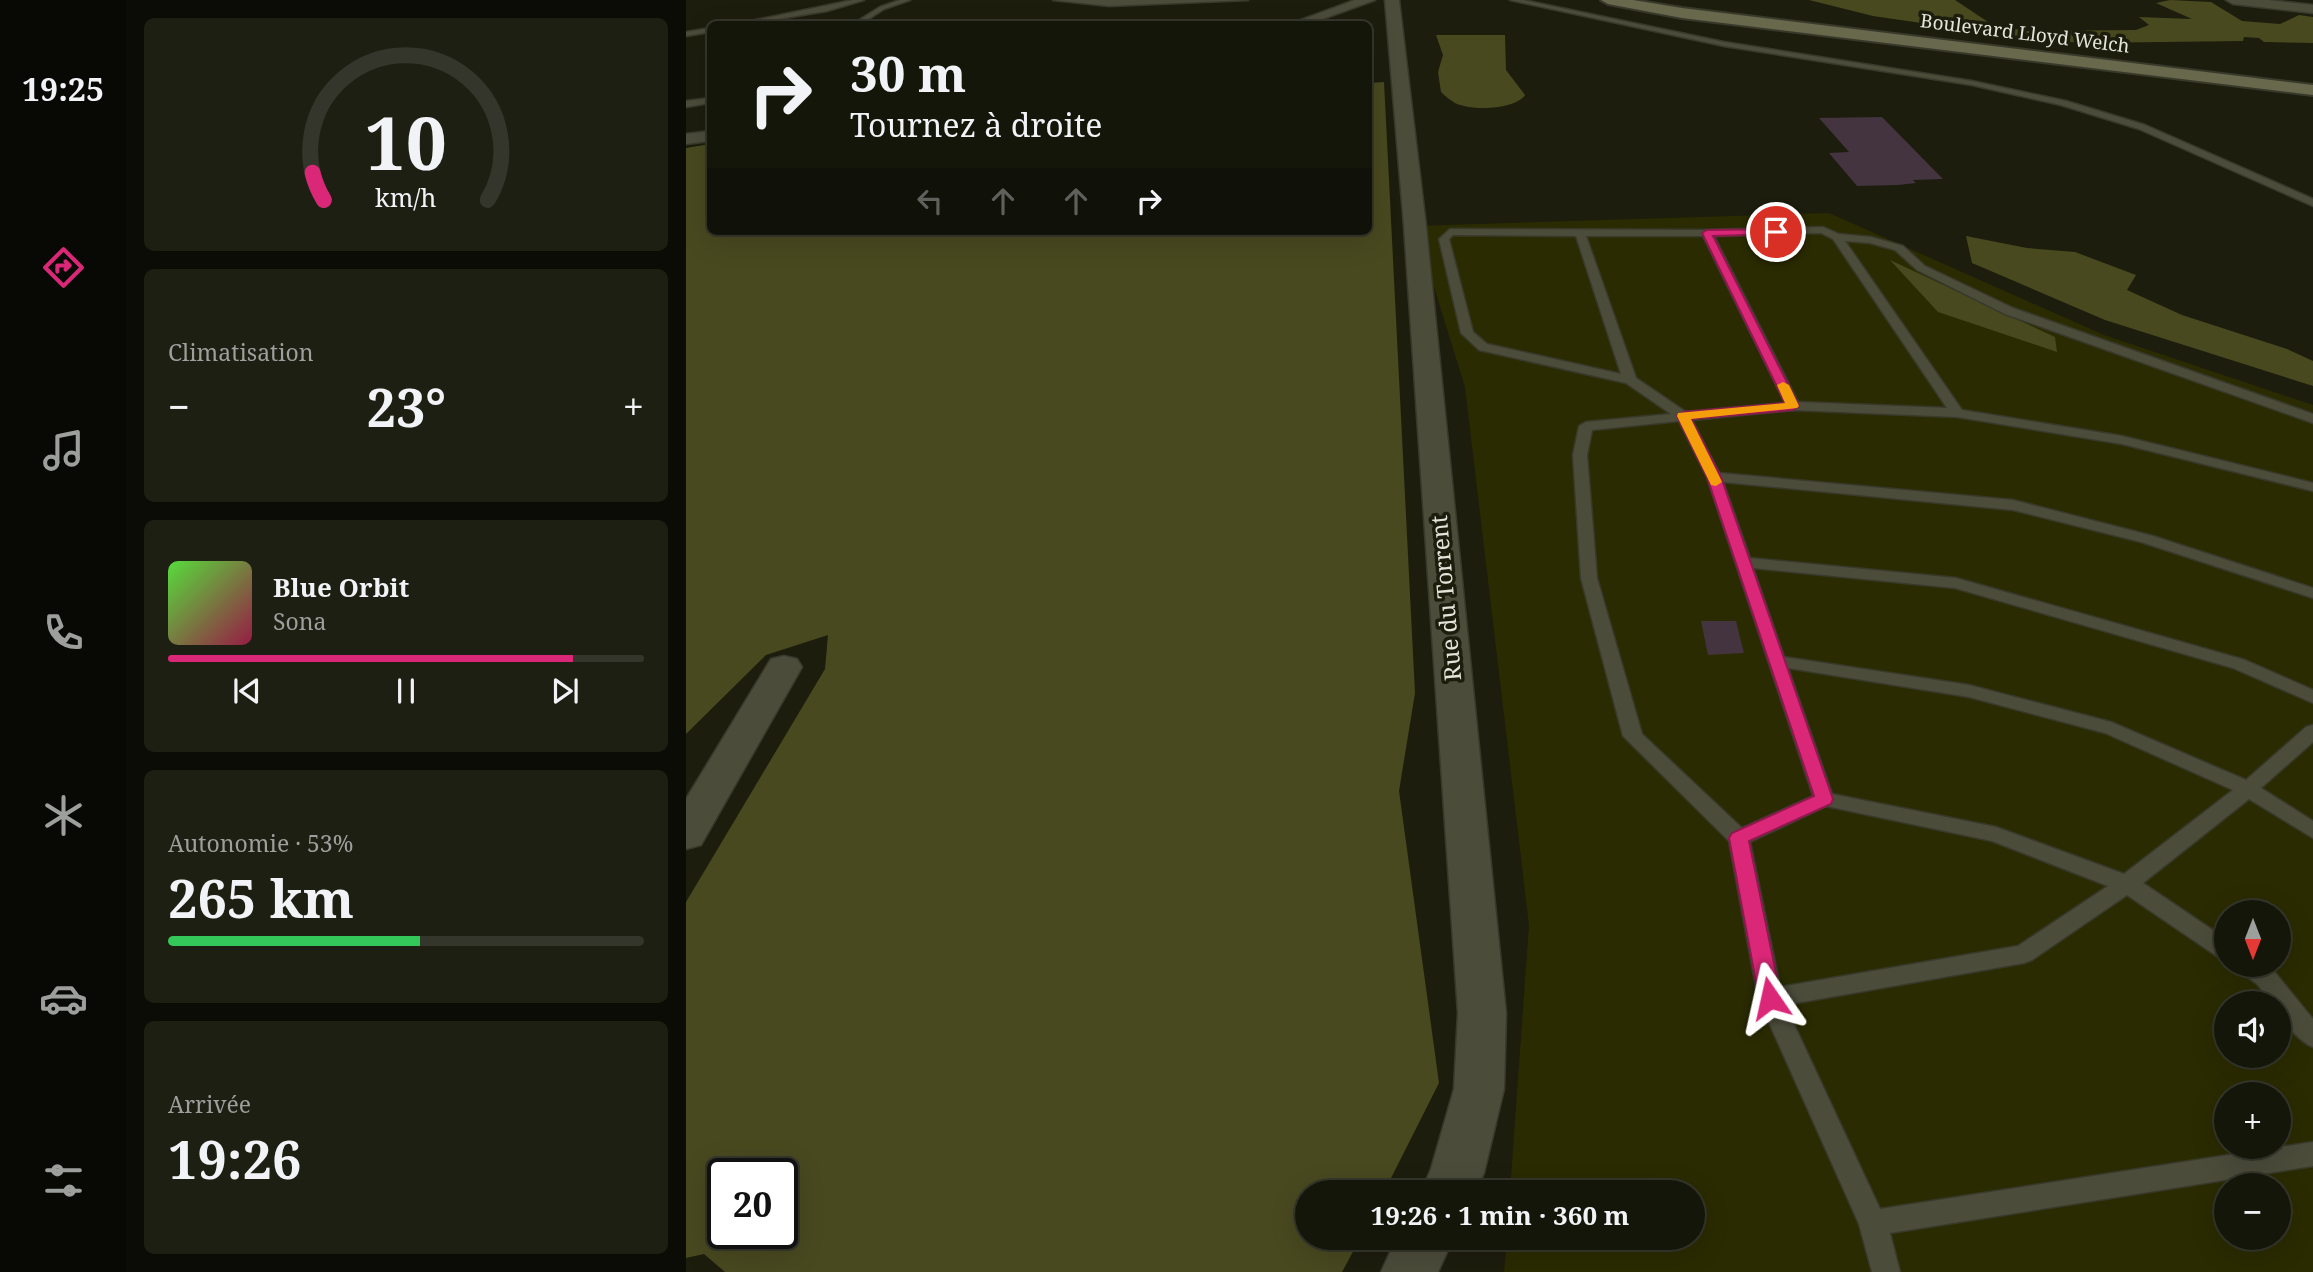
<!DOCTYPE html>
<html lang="fr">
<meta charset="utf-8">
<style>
:root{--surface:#15160a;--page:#1e1f13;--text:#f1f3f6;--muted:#9d9f9c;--line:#34352b;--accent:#db2777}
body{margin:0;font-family:"Noto Serif",serif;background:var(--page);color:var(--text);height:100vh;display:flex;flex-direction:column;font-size:26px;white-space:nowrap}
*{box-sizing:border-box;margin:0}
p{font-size:23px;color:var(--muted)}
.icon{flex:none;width:38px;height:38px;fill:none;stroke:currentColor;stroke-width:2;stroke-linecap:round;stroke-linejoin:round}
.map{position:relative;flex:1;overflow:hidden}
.sheet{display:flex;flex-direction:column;gap:18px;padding:18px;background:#0c0c06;width:560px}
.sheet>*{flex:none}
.top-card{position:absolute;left:21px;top:21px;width:665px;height:214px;border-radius:10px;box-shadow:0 7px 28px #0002,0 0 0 2px var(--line);background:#15160a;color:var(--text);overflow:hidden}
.needle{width:46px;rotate:180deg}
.controls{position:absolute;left:1528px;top:900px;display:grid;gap:14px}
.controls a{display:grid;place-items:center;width:77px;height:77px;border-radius:50%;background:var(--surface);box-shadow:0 7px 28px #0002,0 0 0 2px var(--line);font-size:35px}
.speed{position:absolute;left:21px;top:1158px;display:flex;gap:14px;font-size:35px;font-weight:700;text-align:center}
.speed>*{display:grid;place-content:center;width:91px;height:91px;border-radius:50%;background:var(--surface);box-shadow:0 7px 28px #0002,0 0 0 2px var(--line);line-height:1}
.speed .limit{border:4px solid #111;border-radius:10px;background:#fff;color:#111}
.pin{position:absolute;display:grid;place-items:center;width:60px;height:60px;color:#fff;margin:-30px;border:4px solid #fff;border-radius:50%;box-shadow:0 2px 7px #0007}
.me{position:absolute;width:77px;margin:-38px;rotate:349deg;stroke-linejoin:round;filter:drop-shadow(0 0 5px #0008)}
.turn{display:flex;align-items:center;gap:24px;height:147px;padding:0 28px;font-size:32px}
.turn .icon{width:91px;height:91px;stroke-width:2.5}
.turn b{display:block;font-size:49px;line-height:60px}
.lanes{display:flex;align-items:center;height:66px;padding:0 28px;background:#0003;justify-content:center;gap:35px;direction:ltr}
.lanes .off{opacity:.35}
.big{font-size:52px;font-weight:700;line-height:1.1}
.sheet .widget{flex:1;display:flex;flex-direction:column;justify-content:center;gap:10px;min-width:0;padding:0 24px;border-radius:10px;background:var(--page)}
.sheet .dial{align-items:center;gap:0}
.dial svg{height:182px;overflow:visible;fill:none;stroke:var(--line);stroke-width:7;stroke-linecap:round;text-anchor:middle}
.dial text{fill:var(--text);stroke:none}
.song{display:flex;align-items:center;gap:21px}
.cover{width:84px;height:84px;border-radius:10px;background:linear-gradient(135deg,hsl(110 70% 55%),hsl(340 70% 35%))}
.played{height:7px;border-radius:4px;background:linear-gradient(90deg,var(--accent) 85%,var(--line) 85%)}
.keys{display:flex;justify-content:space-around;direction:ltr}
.heat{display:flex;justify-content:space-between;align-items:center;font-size:38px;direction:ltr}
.charge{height:10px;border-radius:5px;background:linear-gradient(90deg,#34c759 53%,var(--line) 0)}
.trip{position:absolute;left:609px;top:1180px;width:410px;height:70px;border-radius:35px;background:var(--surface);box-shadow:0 7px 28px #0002,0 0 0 2px var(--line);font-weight:700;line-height:70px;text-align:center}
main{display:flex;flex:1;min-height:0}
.dock{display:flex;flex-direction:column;width:126px;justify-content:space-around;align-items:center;background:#080904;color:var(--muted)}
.dock .icon{width:49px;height:49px}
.dock .on{color:var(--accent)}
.dock b{font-size:32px;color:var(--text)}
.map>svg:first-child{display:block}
.green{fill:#2b2b01;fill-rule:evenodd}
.forest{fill:#48491f;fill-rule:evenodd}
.building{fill:#43343f}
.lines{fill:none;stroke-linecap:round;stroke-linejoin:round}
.service-casing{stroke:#38392a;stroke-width:3}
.minor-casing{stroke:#38392a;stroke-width:3}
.secondary-casing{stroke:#38392a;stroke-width:4}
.service{fill:#4c4c3b;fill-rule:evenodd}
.minor{fill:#4c4c3b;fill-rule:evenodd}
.secondary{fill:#67684c;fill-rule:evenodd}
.route{fill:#db2777;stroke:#8e194d;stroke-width:2}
.slow{fill:#f59e0b}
.labels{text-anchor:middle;stroke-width:7;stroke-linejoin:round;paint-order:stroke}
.far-street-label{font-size:19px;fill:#e4e5da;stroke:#1c1d0d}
.street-label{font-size:23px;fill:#e4e5da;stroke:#1c1d0d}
</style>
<main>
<nav class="dock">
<b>19:25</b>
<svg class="icon on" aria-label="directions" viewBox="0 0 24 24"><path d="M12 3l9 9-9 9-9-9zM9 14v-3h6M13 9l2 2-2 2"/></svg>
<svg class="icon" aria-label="music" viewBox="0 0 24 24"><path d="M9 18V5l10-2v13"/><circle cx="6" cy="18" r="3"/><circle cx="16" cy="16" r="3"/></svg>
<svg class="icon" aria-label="phone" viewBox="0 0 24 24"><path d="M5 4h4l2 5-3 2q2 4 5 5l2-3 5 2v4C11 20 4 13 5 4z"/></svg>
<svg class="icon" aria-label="climate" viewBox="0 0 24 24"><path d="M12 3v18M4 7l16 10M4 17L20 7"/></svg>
<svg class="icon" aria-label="car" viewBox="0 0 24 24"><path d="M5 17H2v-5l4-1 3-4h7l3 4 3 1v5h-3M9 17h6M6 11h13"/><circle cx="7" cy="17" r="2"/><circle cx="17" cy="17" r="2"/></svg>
<svg class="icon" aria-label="filters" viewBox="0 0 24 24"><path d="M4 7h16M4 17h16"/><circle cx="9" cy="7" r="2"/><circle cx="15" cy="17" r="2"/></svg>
</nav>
<section class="sheet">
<div class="widget dial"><svg viewBox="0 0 100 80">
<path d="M14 69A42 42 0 1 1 86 69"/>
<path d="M14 69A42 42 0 0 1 9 57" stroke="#db2777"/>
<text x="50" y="56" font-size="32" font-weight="700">10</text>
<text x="50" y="72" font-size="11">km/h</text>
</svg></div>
<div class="widget"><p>Climatisation</p>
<div class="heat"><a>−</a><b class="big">23°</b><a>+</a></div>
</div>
<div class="widget">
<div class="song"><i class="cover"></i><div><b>Blue Orbit</b><p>Sona</p></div></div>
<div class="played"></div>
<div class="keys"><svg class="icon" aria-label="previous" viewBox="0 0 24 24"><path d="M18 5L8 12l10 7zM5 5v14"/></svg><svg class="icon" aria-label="pause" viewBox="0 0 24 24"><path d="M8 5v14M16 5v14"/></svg><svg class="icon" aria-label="next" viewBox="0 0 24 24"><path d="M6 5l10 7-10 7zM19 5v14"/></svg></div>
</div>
<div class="widget"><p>Autonomie · 53%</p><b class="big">265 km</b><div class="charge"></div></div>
<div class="widget"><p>Arrivée</p><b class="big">19:26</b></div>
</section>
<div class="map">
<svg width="1627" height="1272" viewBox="0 0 1627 1272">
<rect width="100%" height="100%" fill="#1c1d0d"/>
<path class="green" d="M1143 213 1418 335 1627 405V1272H818L821 1237H1006V1192H824L843 925 779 387 729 226ZM1540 912H1592V964H1540ZM1540 1003H1592V1055H1540ZM1540 1094H1592V1146H1540ZM1540 1185H1592V1237H1540Z"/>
<path class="forest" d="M1123 0H1269L1305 24 1340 31 1450 30 1463 25 1453 17 1506 19 1470 3 1484 0 1525 2 1556 21 1594 24 1613 15 1627 17V43L1578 42 1573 38 1558 37 1557 41 1396 43 1338 38 1187 16Z
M750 35H819L820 70 839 95C829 110 785 111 769 103 764 100 759 96 755 92L752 72 757 55Z
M698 82 729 693 713 791 753 1083 698 1192H621V1237H675L656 1272H39L18 1254 0 1258V902L139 669 142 635 80 655 0 734V148L24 144V231H682L683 83ZM96 1174V1234H37V1174Z
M1280 236 1341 248 1389 252 1450 275 1441 290 1496 315 1601 349 1627 361V386L1419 320 1286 263Z
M1204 260 1369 337 1371 352 1252 312Z"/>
<path class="building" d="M1196 117 1257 179 1227 180 1230 183 1212 185 1171 186 1143 153 1163 152 1133 118Z
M1015 621H1050L1058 653 1022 655Z"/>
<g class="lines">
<defs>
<path id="service" d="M167 0H178L141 11 63 24H50Z
M214 0H224L198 9 175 24H167L194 7Z
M367 0H562L423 6Z
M824 0H837L1038 42 1286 81 1380 101 1459 125 1627 199V206L1453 129 1375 105 1286 85 1038 46Z
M24 28V32L0 36V32Z
M24 98V103L0 107V101Z
M1137 227 1153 234 1185 237 1217 246 1239 266 1327 308 1627 414V423L1319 314 1231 270 1209 250 1184 243 1159 241 1276 410 1436 436 1627 483V491L1436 444 1271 417 1107 410 1006 420 1033 473 1327 500 1467 536 1627 588V598L1455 542 1327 510 1037 482 1064 558 1270 578 1559 660 1627 690V703L1547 668 1269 588 1067 568 1098 657 1283 685 1425 722 1560 780 1620 727 1627 725V742L1575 788 1627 821V838L1563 799 1457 883 1540 939V960L1532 957 1441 895 1346 960 1338 963 1099 1005 1194 1209 1627 1142V1166L1204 1233 1214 1272H1186L1173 1224 1072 998 1043 841 937 736 895 578 887 455 893 426 900 422 985 414 940 383 793 350 775 333 753 239 764 229 1021 230ZM1135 233 1147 239 1261 408 1112 402 1028 236ZM767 235 890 236 935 374 801 344 787 332 763 239ZM900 236H1017L1099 403 1000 412 950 378ZM993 421 1021 477 1127 796 1056 828 956 734 911 578 901 455 906 430ZM1102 668 1283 697 1419 733 1547 790 1438 874 1310 827 1146 794ZM1140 806 1306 841 1422 886 1332 946 1094 987 1064 842Z
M1549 964H1578L1587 970 1627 1019V1047C1613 1042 1592 1018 1592 1003H1586L1571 984 1552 970Z"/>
<path id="minor" d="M669 0H689L623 24H604Z
M699 0H713L740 226 820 1013 818 1089 798 1173 789 1192H735L745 1169 768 1089 772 1013 718 226Z
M1540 0H1583L1627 5V13L1547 4Z
M24 131V141L0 144V134Z
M98 656 111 659 116 667 15 845 0 849V799L85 659Z
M711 1237H768L752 1272H695Z"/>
<path id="secondary" d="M915 0H947L996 8 1627 85V95L996 18 922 4Z"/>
</defs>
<use href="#service" class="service-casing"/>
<use href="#minor" class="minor-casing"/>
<use href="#secondary" class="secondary-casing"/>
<use href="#service" class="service"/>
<use href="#minor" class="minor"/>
<use href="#secondary" class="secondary"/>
</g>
<path class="route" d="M1090 229 1095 232 1094 234 1027 236 1113 406 1107 410 1005 419 1035 477 1147 799 1145 804 1063 841 1095 998 1092 1004 1084 1007 1076 1004 1073 998 1043 838 1046 833 1128 796 1021 477 991 416 997 412 1099 403 1016 233 1021 230Z"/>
<path class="slow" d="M1097 382 1103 385 1113 406 1111 408 1005 419 1036 482 1030 486 1025 485 991 416 992 413 1099 403 1091 385Z"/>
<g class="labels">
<g class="far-street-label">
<text transform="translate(1339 33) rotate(7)" y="7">Boulevard Lloyd Welch</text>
</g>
<g class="street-label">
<text transform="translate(760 598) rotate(-95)" y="8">Rue du Torrent</text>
</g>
</g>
</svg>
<div class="controls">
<a><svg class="needle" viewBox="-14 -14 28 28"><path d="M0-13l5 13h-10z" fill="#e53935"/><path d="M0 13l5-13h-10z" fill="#9d9f9c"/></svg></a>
<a><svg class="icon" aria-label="sound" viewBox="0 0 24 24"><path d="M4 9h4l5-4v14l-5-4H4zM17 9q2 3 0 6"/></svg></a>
<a>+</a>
<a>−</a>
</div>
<div class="speed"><div class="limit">20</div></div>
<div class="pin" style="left:1090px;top:232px;background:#d93025"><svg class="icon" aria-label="arrive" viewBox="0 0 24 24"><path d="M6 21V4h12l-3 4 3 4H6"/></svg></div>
<svg class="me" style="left:1084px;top:998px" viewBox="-20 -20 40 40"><path d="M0-17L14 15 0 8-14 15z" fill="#db2777" stroke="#fff" stroke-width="4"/></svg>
<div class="trip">19:26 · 1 min · 360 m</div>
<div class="top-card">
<div class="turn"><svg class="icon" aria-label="right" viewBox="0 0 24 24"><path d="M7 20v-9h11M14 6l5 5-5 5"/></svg><div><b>30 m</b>Tournez à droite</div></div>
<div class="lanes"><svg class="icon off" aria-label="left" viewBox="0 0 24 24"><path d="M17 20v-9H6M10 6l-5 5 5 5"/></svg><svg class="icon off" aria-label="ahead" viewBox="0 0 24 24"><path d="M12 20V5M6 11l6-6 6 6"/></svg><svg class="icon off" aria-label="ahead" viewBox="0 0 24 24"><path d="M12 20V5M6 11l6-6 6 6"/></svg><svg class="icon" aria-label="right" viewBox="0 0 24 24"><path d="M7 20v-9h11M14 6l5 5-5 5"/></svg></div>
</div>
</div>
</main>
